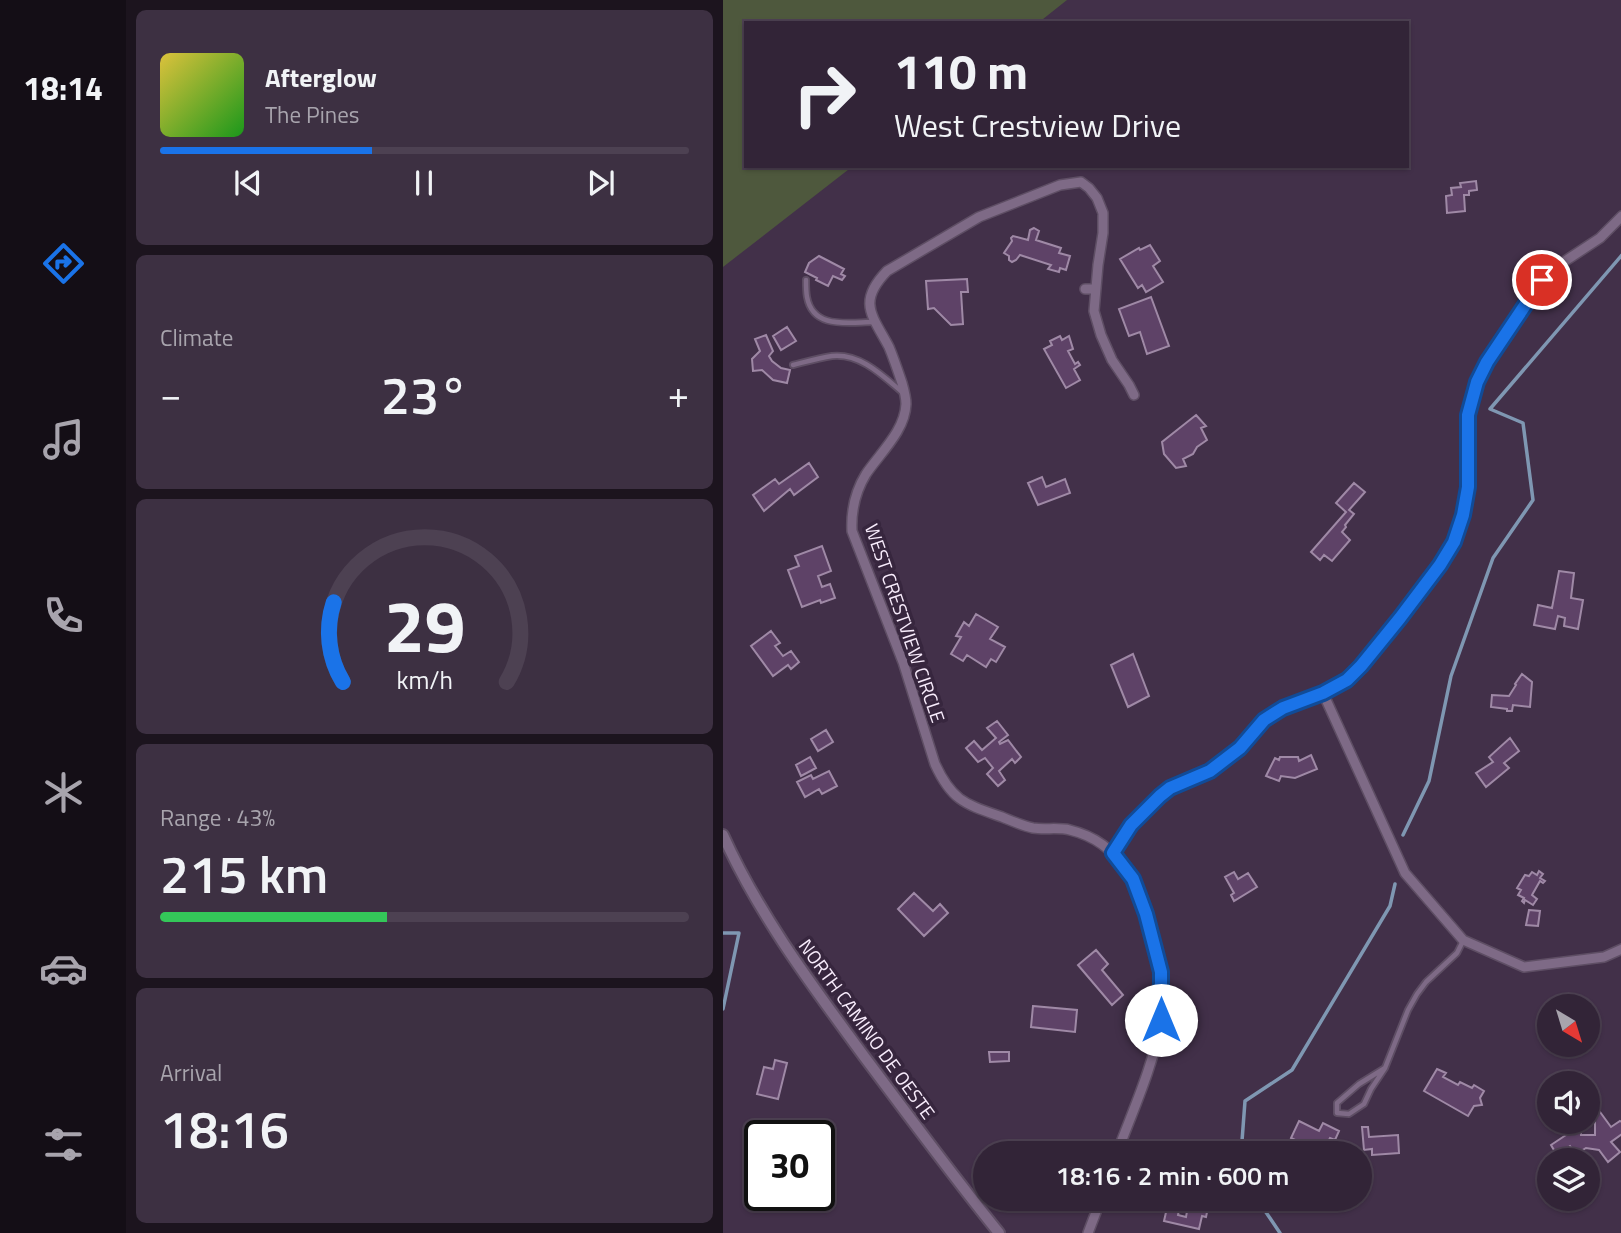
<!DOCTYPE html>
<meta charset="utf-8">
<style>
:root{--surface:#322437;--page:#3d3042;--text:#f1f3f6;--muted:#a8a4ad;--line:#4d4152;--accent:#1a73e8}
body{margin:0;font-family:"Titillium Web",sans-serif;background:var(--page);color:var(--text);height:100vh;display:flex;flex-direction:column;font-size:26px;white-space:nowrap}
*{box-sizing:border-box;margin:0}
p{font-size:23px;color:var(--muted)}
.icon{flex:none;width:38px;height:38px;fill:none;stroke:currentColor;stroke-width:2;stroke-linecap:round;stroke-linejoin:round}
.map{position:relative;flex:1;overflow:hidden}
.side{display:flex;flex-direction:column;gap:10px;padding:10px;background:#1c141e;width:597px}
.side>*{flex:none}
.hud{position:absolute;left:21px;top:21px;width:665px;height:147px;border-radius:0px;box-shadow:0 2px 5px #0004,0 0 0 2px var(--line);background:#322437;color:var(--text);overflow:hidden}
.needle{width:46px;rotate:142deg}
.fabs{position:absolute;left:814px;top:994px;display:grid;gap:14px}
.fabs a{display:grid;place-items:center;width:63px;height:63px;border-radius:50%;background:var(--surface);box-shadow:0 2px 5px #0004,0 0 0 2px var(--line);font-size:35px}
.speed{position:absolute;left:21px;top:1120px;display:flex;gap:14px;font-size:35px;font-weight:700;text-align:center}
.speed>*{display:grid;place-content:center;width:91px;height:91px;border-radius:50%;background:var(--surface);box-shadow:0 2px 5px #0004,0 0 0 2px var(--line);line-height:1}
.speed .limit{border:4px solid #111;border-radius:10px;background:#fff;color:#111}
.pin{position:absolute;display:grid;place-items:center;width:60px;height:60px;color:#fff;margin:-30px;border:4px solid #fff;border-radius:50%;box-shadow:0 2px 7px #0007}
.me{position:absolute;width:77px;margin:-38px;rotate:0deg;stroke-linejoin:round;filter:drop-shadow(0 0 5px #0008)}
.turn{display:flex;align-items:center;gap:24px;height:147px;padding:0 35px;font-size:32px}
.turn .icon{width:91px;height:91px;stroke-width:2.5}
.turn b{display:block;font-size:49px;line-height:60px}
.big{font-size:52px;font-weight:600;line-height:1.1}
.side .tile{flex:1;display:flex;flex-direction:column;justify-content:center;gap:10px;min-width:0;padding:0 24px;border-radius:10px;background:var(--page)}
.side .dial{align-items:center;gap:0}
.dial svg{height:182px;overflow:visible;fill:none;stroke:var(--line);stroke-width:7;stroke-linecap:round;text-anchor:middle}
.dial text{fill:var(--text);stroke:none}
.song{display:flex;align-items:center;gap:21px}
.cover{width:84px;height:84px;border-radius:10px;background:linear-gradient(135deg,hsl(50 70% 55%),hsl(120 70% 35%))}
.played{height:7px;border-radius:4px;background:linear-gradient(90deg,var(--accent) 40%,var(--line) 40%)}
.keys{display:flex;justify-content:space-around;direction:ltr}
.heat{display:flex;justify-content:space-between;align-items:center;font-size:38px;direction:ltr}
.charge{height:10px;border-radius:5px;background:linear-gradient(90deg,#34c759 43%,var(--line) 0)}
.trip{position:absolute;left:250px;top:1141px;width:399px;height:70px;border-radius:35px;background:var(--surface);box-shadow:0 2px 5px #0004,0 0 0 2px var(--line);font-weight:600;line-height:70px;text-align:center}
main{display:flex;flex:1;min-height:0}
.dock{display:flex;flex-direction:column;width:126px;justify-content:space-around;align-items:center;background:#140e16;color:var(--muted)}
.dock .icon{width:49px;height:49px}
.dock .active{color:var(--accent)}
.dock b{font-size:32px;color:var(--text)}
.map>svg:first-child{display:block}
.green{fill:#4e583d}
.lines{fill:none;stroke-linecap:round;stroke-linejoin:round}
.stream{stroke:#7f97b2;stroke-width:3.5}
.building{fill:#5e4267;stroke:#9f89a6;stroke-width:2}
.service-casing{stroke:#5e4e64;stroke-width:8}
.minor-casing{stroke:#5e4e64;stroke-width:12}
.tertiary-casing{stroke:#5e4e64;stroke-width:14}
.service{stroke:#7e6a86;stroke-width:4.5}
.minor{stroke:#7e6a86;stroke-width:9}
.tertiary{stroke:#7e6a86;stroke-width:10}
.route-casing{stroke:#114b97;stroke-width:18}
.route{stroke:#1a73e8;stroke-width:12}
.labels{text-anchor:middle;stroke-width:7;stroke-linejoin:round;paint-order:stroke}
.street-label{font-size:19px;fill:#f8ecfc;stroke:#37263e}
</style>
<main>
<nav class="dock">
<b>18:14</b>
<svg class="icon active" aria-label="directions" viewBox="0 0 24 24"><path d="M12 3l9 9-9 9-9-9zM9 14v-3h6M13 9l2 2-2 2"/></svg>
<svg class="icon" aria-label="music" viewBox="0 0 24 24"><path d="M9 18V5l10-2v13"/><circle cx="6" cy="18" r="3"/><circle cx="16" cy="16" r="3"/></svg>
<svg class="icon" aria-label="phone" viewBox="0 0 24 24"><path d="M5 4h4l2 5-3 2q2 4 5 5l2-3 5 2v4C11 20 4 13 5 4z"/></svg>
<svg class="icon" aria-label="climate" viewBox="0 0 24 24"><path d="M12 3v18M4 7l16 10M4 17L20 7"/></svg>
<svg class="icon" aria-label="car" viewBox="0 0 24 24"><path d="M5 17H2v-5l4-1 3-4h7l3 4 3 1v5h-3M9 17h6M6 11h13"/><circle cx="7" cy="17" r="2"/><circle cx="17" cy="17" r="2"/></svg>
<svg class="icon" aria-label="filters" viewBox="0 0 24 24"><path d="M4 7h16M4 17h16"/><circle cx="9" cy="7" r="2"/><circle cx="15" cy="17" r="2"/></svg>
</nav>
<section class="side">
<div class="tile">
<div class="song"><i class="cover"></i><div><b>Afterglow</b><p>The Pines</p></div></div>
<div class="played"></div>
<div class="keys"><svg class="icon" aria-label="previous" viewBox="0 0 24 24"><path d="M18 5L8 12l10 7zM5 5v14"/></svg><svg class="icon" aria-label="pause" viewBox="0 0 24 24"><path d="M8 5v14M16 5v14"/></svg><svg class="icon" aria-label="next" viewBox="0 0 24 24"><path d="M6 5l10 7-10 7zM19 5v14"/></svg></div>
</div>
<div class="tile"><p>Climate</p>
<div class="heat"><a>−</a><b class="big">23°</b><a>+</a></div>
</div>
<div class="tile dial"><svg viewBox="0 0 100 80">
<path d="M14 69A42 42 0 1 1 86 69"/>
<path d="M14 69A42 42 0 0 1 10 34" stroke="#1a73e8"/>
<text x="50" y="56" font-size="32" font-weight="700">29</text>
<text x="50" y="72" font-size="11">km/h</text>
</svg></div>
<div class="tile"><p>Range · 43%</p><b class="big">215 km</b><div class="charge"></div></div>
<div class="tile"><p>Arrival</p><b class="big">18:16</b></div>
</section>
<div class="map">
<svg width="899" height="1233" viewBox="0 0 899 1233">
<rect width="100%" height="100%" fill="#423049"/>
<path class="green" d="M0 0H344L315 23H23V166H130L0 267Z"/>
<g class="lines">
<path class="stream" d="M680 835 706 781 728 676 770 558 810 500 800 423 767 409 899 255
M0 933H16L0 1009
M522 1153 519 1141 522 1101 569 1070 667 906 672 884
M534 1199 557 1233"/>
</g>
<path class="building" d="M753 181 754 190 746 191V195H741L742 211 724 213 723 196 729 195 728 188 738 187 737 183Z
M311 228 316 231 313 240 338 248 336 253 347 256 343 270 337 268 336 272 325 269 328 265 297 255 293 260 289 262 286 260V256L281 253 289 241 288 238 290 236 305 240 307 230Z
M427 245 437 261 430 266 440 282 423 292 419 285 415 288 397 259 416 248 417 250Z
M96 256 121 269 118 274 122 276 119 280 110 276 105 286 93 280 94 278 82 272 86 263Z
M244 279 245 292H238L240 324 228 325 211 308 205 309 203 281Z
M428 297 446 346 424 354 417 332 406 336 396 309Z
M64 327 73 341 58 350 50 336Z
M43 335 50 351 46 356 49 361 58 368 67 370 64 383 50 380 39 370 30 371 29 359 37 351 32 339Z
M337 336 339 340 346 336 350 349 345 351 352 364 355 362 357 365 351 369 357 380 343 388 321 349 329 345 327 341Z
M473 415 483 426 478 428 484 440 474 447 470 454 460 459 463 466 453 468 441 454 439 442Z
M86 463 95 477 71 495 67 489 41 511 30 495 52 479 56 484Z
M319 477 323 487 342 479 347 493 315 505 305 483Z
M631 483 642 492 626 510 631 514 622 525 623 527 619 532 627 540 609 561 601 555 597 560 588 552 623 512 613 503Z
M99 546 108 571 95 576 99 587 107 584 112 598 98 603 97 600 79 607 65 570 76 566 72 556Z
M836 571 851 573 848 598 860 600 855 629 841 626 842 618 835 616 832 629 811 625 815 605 829 608Z
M253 614 275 627 267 639 282 647 273 662 268 659 263 667 244 655 240 661 228 654 238 637 233 636 241 622 246 626Z
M48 631 57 643 52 646 60 656 68 651 76 662 68 669 65 665 50 676 28 646Z
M410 654 426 696 405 707 388 665Z
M799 674 809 682 807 707 790 705 789 711H784V709L768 707 769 695 786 696 793 685 792 684Z
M274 721 285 735 276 742 277 744 285 740 298 757 292 763 289 759 276 771 282 780 275 786 264 774 270 768 262 758 255 762 243 748 251 741 259 750 273 738 264 728Z
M103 730 110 742 95 751 88 739Z
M787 738 796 751 781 763 786 768 763 787 753 773 770 762 766 757Z
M588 755 594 769 572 778 558 776 556 781 543 776 552 758 556 760 557 757H575L576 761Z
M87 757 93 768 78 776 73 765Z
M106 771 114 786 99 794 96 789 82 797 74 782 88 775 90 779Z
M816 871 820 874 817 878 822 881 820 883 817 881 809 895 814 899 810 905 802 900 801 903 799 901 801 898 795 895 798 890 794 888 802 875 806 876 809 872 814 875Z
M511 872 515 879 525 873 534 887 511 901 508 895 511 893 502 877Z
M191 893 210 911 217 904 225 913 201 936 175 909Z
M806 910 817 911 815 926 803 925Z
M373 950 385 964 379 970 400 995 389 1005 355 965Z
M310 1006 354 1010 352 1032 308 1027Z
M266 1052H286V1061L267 1062Z
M52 1060 64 1063 55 1099 34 1094 41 1067 50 1069Z
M714 1069 723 1073 720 1077 735 1085 737 1082 749 1088 751 1085 761 1091 757 1098 759 1105 751 1106 745 1116 701 1091Z
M872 1112H877L888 1127 897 1121 899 1122V1134L888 1142 897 1152 885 1162 876 1150 863 1148 853 1154 847 1146 834 1155 828 1145 858 1125V1135H872Z
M576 1121 596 1131 600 1123 616 1131 612 1140 607 1138 599 1153 568 1138Z
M639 1127H645L646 1137 675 1135 676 1153 649 1155V1149L641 1150Z
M472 1199 486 1203 483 1217 479 1216 476 1229 441 1221 444 1208 456 1210 455 1215 463 1217 465 1206 470 1208Z"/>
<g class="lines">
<defs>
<path id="service" d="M83 280C83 285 83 292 84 297 90 330 126 322 151 322
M70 365C82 362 96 358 109 356 137 353 159 375 179 392
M662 1068 648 1089 641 1104 626 1114 614 1113V1103L636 1084 662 1068 685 1010 694 994 703 982 734 953 740 941"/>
<path id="minor" d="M362 289H373
M600 693 682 873 740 940 801 967 881 957 899 949
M390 853 408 825 427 804 447 788 487 771 517 748 541 721 560 708 600 693 624 680 654 648 717 565 731 542 740 515 745 487V415L754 381 764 362 819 280 833 267 877 238 899 216
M394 1153C410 1110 430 1067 438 1021 442 993 436 965 429 937 416 889 401 843 347 830 335 827 322 830 310 828 300 826 289 821 279 817 242 804 229 801 212 764L180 662 129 531C128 511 132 492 143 474 157 453 182 431 183 404 183 397 181 390 179 383 175 371 171 359 166 347 149 315 134 302 164 271L256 217 337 185 358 182 366 188 374 198 380 213V233L375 265 371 311 378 335 389 360 406 385 411 395
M365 1233 378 1199"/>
<path id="tertiary" d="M0 835C36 915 88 984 140 1055 185 1115 229 1175 276 1233"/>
</defs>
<use href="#service" class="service-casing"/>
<use href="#minor" class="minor-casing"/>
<use href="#tertiary" class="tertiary-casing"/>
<use href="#service" class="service"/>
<use href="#minor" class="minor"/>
<use href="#tertiary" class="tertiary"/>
</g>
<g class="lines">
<defs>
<path id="route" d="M438 1020V972L423 914 410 879 390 853 408 825 437 796 447 788 487 771 517 748 541 720 560 708 600 693 624 680 638 666 677 618 717 565 731 542 740 515 745 487V415L754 382 764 362 819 280"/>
</defs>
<use href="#route" class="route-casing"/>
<use href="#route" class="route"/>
</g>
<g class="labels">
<g class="street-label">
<text transform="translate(182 623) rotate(71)" y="7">WEST CRESTVIEW CIRCLE</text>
<text transform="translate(144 1029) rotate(54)" y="7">NORTH CAMINO DE OESTE</text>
</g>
</g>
</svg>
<div class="fabs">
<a><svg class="needle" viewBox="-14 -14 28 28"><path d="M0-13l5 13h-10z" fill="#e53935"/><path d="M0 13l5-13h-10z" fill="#a8a4ad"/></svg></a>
<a><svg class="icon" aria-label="sound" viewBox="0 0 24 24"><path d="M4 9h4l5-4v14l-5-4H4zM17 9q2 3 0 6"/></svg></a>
<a><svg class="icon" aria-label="layers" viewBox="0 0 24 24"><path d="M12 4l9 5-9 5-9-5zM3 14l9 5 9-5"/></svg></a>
</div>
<div class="speed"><div class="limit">30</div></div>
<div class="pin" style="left:819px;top:280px;background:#d93025"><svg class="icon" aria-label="arrive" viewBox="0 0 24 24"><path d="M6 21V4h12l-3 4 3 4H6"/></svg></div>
<svg class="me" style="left:438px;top:1020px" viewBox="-20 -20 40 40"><circle r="19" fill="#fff"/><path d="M0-13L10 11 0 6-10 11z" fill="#1a73e8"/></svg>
<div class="trip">18:16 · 2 min · 600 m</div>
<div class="hud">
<div class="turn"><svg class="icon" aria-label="right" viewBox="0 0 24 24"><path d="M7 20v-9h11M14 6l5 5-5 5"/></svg><div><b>110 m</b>West Crestview Drive</div></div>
</div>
</div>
</main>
